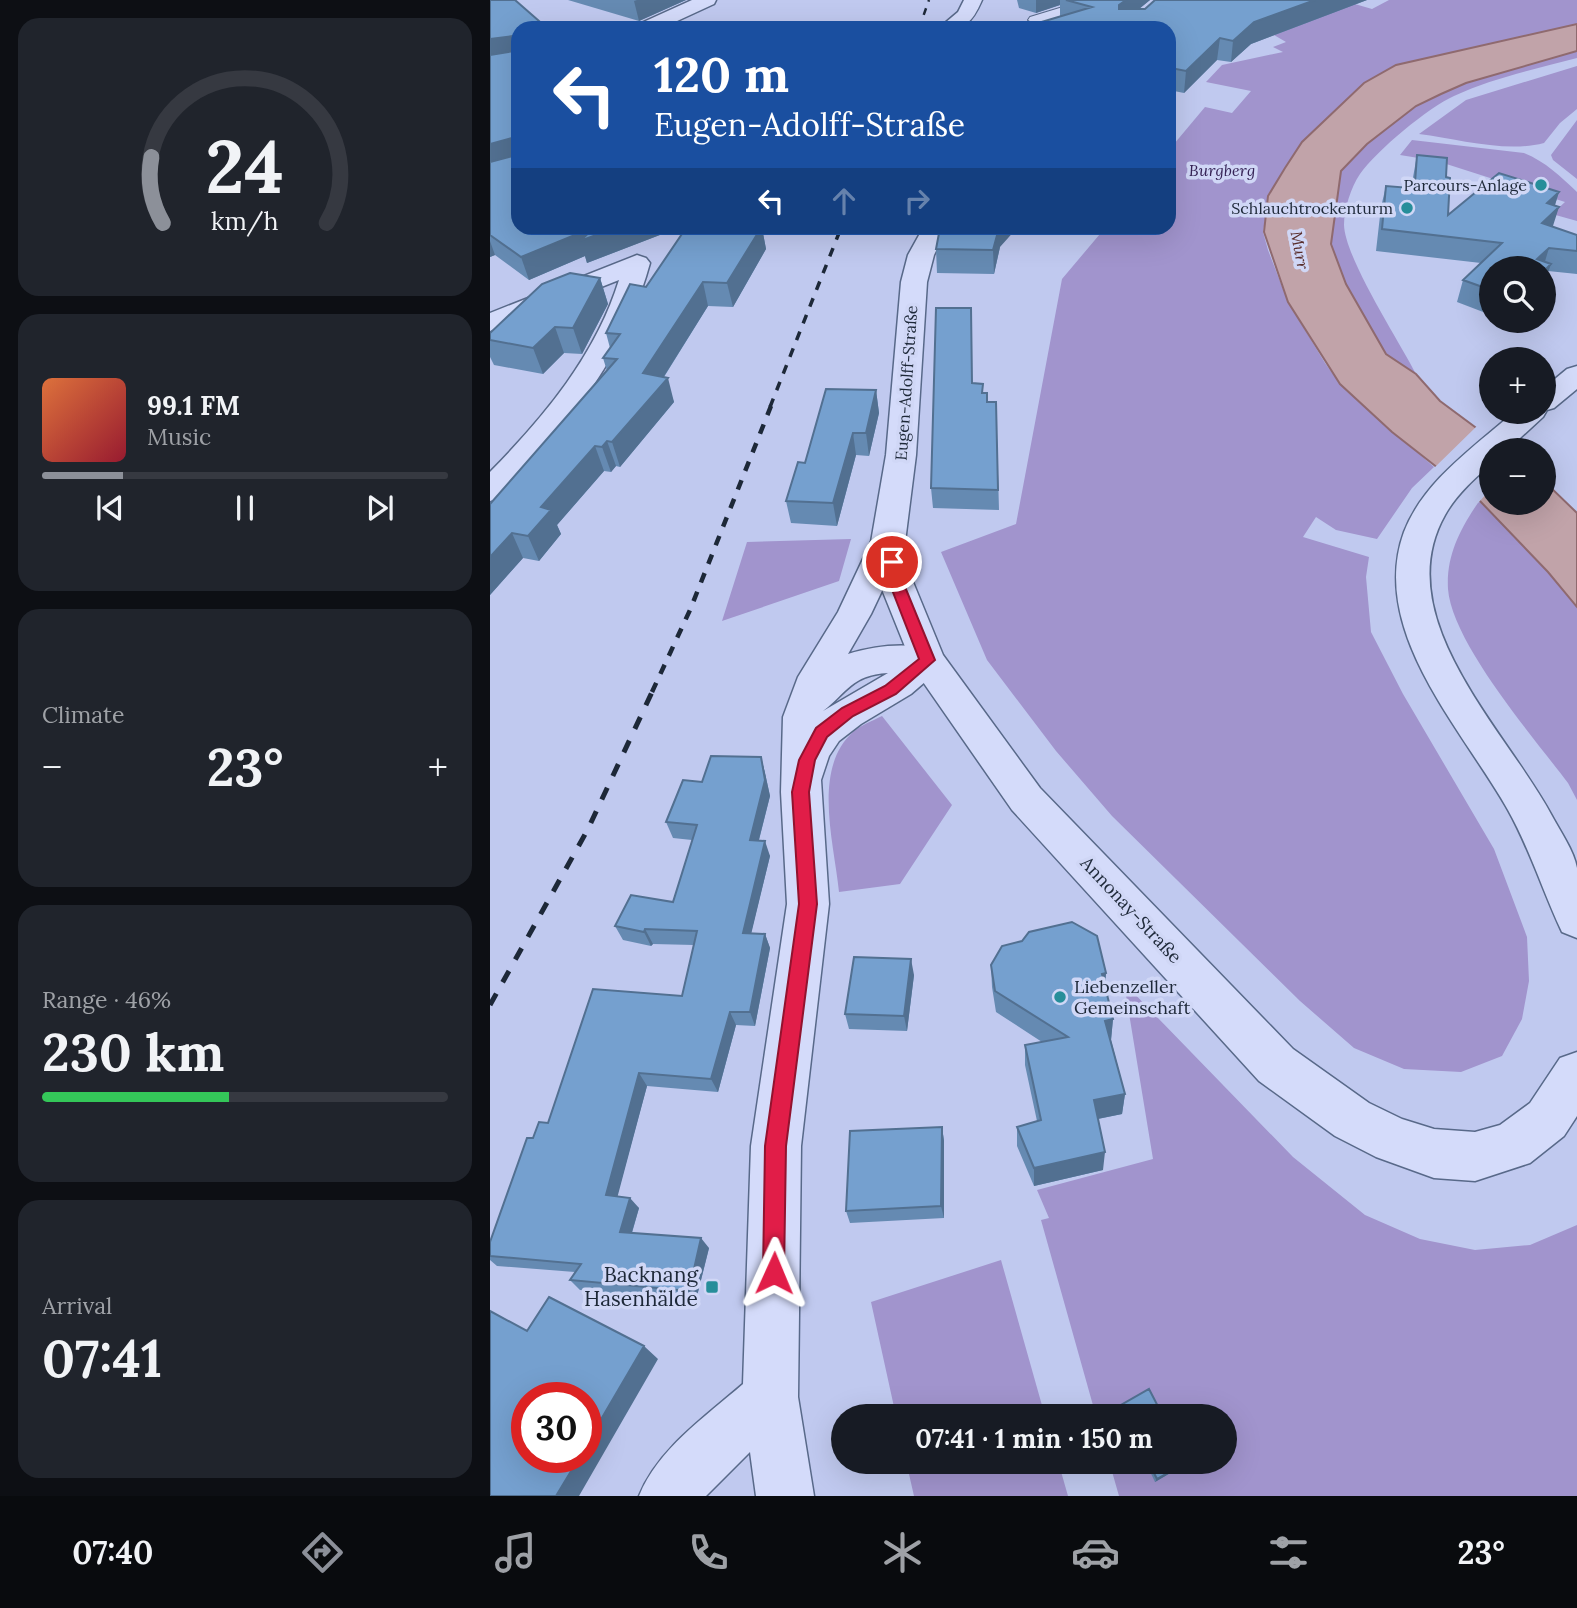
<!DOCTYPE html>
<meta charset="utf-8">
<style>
:root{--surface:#171b24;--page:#20242c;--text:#f1f3f6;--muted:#9ea1a6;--line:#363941;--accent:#8c9099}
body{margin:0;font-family:Lora,serif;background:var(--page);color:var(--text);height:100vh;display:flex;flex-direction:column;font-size:26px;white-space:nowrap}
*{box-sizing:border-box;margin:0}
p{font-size:23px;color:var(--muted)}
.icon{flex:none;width:38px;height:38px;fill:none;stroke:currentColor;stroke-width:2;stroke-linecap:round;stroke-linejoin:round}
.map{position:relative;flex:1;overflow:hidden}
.details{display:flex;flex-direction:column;gap:18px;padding:18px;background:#0d0f14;width:490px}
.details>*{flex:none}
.top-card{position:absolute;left:21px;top:21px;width:665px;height:214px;border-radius:21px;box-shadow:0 7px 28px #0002;background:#1a4fa0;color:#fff;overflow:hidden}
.fabs{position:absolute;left:989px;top:256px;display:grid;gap:14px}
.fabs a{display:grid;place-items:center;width:77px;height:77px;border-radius:50%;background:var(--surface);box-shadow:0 7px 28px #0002;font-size:35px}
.speed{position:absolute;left:21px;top:1382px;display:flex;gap:14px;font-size:35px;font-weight:700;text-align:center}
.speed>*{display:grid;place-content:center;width:91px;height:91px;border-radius:50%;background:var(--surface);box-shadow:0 7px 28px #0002;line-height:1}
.speed .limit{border:10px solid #d22;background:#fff;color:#111}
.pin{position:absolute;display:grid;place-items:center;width:60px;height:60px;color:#fff;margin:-30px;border:4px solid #fff;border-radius:50%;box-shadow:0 2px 7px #0007}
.me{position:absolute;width:77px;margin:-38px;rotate:1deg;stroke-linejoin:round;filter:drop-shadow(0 0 5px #0008)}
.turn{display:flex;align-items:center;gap:24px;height:147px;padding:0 28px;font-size:32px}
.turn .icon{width:91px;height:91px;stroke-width:2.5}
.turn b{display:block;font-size:49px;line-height:60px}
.lanes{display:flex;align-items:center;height:66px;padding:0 28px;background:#0003;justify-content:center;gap:35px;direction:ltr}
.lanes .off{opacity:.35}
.big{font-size:52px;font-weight:800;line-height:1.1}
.details .widget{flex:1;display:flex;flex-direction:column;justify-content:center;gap:10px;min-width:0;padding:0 24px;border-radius:21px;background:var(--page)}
.details .dial{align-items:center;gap:0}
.dial svg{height:182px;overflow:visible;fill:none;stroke:var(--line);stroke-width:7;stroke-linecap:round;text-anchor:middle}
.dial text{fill:var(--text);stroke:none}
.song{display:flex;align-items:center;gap:21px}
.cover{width:84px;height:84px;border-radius:10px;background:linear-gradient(135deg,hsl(20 70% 55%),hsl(350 70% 35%))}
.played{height:7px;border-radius:4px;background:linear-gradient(90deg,var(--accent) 20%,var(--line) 20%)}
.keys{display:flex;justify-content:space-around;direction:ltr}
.heat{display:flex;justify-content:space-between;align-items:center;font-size:38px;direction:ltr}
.charge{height:10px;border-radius:5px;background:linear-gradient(90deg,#34c759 46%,var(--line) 0)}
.trip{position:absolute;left:341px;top:1404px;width:406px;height:70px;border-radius:35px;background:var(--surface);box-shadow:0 7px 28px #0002;font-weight:800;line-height:70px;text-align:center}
.menu{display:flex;height:112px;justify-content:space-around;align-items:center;background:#090b0e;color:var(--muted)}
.menu .icon{width:49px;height:49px}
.menu .on{color:var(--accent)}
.menu b{font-size:32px;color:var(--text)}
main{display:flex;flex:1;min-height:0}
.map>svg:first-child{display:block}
.green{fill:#a194cd}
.water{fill:#c1a3a9;stroke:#8f6a6f;stroke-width:2}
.pier{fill:#c0c9ef}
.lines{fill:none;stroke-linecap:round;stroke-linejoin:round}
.pedestrian-casing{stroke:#586989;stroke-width:2}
.minor-casing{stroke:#586989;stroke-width:3}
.tertiary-casing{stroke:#586989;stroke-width:3}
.pedestrian{fill:#d4dbfa;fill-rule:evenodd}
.minor{fill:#d4dbfa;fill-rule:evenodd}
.tertiary{fill:#d4dbfa;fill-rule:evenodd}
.rail-far3{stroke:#1d2838;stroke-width:2.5;stroke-dasharray:7 7;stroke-linecap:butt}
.rail-far2{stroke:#1d2838;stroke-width:3.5;stroke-dasharray:9 9;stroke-linecap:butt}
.rail-far1{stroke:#1d2838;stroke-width:4.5;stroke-dasharray:10 10;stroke-linecap:butt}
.rail{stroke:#1d2838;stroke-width:5;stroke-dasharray:13 13;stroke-linecap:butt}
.wall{fill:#658ab2}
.shaded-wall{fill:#527091}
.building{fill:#75a0cf;stroke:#527091;stroke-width:2}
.route{fill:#e11d48;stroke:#92132f;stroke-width:2}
.poi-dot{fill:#268e9a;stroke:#d0d7f6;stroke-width:2.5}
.labels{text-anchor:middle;stroke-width:7;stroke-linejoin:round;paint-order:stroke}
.far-park-label{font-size:16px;font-style:italic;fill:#352255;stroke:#d0d7f6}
.far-poi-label{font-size:16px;fill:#1d2838;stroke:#d0d7f6;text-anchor:end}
.far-water-label{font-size:16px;font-style:italic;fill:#582d2b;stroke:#d0d7f6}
.far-street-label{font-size:16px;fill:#1d2838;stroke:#d0d7f6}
.street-label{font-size:18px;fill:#1d2838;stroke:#d0d7f6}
.poi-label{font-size:18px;fill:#1d2838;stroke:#d0d7f6;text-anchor:start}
.near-poi-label{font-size:21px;fill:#1d2838;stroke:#d0d7f6;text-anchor:end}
</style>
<main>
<section class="details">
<div class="widget dial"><svg viewBox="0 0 100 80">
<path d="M14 69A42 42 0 1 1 86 69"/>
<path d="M14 69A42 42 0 0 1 9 40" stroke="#8c9099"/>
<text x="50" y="56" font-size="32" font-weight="700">24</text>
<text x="50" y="72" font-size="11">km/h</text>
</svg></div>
<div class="widget">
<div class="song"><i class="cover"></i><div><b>99.1 FM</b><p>Music</p></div></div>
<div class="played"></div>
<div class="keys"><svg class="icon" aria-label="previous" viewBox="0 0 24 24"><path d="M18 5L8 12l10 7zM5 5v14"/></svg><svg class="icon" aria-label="pause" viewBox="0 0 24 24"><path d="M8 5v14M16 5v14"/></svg><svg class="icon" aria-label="next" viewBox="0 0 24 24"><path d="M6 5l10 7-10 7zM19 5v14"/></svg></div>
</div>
<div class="widget"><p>Climate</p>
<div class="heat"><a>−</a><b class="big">23°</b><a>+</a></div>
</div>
<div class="widget"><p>Range · 46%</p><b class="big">230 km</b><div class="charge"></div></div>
<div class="widget"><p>Arrival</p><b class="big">07:41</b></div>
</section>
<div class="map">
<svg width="1087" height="1496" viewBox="0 0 1087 1496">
<rect width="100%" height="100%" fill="#c0c9ef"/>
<path class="green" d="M851 0 882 9 899 0H1087V24L906 65 874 83 777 209 773 232 778 250 798 302 835 363 850 384 944 467 922 488 887 539 846 530 826 517 813 537 879 557 876 577 881 632 913 694 1004 849 1037 937 1039 981 1032 1019 1012 1056 971 1072 914 1069 864 1048 810 1001 622 816 566 751 497 660 451 552 526 524 572 279 615 228H679V150L715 107 742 113 761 91 716 82 732 65 793 52 783 47 796 42 784 35 836 15Z
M1087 51V58C1046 69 1003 78 964 96 939 107 886 151 870 174 861 187 854 209 854 225 855 258 909 341 926 374L896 354 856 284 841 244 851 170 877 144 926 106 951 94 976 83Z
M1087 66V109L1070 123 1054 143C1016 153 968 139 929 134L976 100Z
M1087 120V179L1063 160 1061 155Z
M922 140 1034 153C1056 162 1070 176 1087 192V221L1062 214 1075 202 947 161 910 155Z
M990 500 1058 572 1087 607V800L1078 783C1044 738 962 643 958 589 956 555 971 527 990 500Z
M361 539 349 581 232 621 257 542Z
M392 716 462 805 410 884 349 892C344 842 322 769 363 732 371 725 382 721 392 716Z
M634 983 803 1157 875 1215 930 1239 985 1250 1040 1245 1087 1225V1496H629L619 1461H735V1416H606L551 1220 559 1218 547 1190 663 1159Z
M511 1260 555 1416H406L381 1302Z
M416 1461H568L578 1496H424Z"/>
<path class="water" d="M1087 24V51L976 83 951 94 926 106 877 144 851 171 841 244 856 284 896 354 926 374 950 401 1016 450H1001V502H1054V481L1087 513V607L1058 572 990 501 902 432 850 384 798 302 774 232 778 196 795 168 812 142 874 83 906 65Z"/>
<path class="pier" d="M988 425 1019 450H1001V489L988 503 942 470Z"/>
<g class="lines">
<defs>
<path id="pedestrian" d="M596 0H618L616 3 545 24 538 20 540 17Z"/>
<path id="minor" d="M202 0H226L224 4 172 28H146L149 24Z
M147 255 156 258 160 263C139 340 96 403 44 463 31 477 19 496 0 501V472C54 417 106 355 129 280L0 331V313Z
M398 531 410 534 415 542 381 614 358 654C387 645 420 642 450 651L455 660 450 669 421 694 371 724 349 741 339 756 331 780 339 904 311 1146 308 1397 324 1496H266L260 1452 216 1496H149C168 1449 215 1417 253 1384L261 1146 297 904 291 792 293 717 308 677 348 612 381 542 386 534ZM398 673 333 711C357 693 361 675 398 673Z"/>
<path id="tertiary" d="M474 0H492C481 25 476 28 449 28L468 12Z
M433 228H457L444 255 437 282 426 455 415 542 423 582 453 655 550 788 803 1049 879 1103 912 1119 944 1129 985 1132 1010 1125 1040 1103 1070 1058 1087 1052V1116L1074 1136 1040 1163 985 1181 944 1178 886 1157 845 1136 769 1081 522 810 424 669 389 582 381 542 396 455 411 282 418 255Z
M1087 366V389L1064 408 1057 410 1053 417 1017 450H1001V464C984 479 966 495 955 515 897 618 1017 731 1062 816 1070 831 1084 851 1087 868 1087 890 1087 916 1087 938L1072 932C1053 892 1040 849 1018 810 973 730 878 631 914 532 934 480 986 446 1025 411H1054V388L1077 369Z"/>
</defs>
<use href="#pedestrian" class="pedestrian-casing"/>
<use href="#minor" class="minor-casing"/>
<use href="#tertiary" class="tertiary-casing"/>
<use href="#pedestrian" class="pedestrian"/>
<use href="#minor" class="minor"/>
<use href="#tertiary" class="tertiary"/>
<path class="rail-far3" d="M429 28 439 0"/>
<path class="rail-far2" d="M280 407 351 228"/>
<path class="rail-far1" d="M162 692 200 610 281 406"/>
<path class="rail" d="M0 1005 98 829 163 690"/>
</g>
<path class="wall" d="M0 0 28 228H188L97 263 95 256 39 280 5 255 0 257Z
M78 0H196L149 21Z
M527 0H660L649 9H655L665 0H877L761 44 741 62 727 60 694 93 679 90V28H548V23L570 17V5L546 13 529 8Z
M927 155 956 177 958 215 1069 192 1065 205 1062 227 1087 235V274L1058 271 1054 284 1001 268V315L967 302 973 280 991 263 886 251 891 207 896 186 918 188 920 182 922 183Z
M271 228H272L276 249 243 307 218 306 174 377 184 402 130 467 126 466 121 472 114 471 67 525 71 534 49 561 33 558 0 595V504L117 371 113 358 120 348 116 333 156 287Z
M510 247 504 274 447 273 446 249Z
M110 278 118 304 92 354 74 353 53 374 4 365 0 357V333Z
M482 327V383L494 393 497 402H506L509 510 443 508 441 488Z
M386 390 389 413 379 456 366 455 347 526 301 523 296 501 315 463Z
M271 757 275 773 280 796 269 840 280 856 261 933 275 934 280 948 265 1026 246 1025 228 1092 157 1086 127 1196 149 1208 142 1233 219 1248 206 1300 90 1290 80 1280 85 1272 7 1266 0 1260V1256L58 1123 192 996 204 945 163 944 161 946 133 940 125 926 183 902 202 840 183 838 176 822 212 782Z
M501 965 616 973 615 986 623 1019 621 1040 635 1094 632 1114 608 1119 613 1170 544 1186 527 1146V1127L547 1121 535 1065V1045L552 1042 506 1012 502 987Z
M424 975 417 1031 359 1029 355 1014Z
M452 1127 454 1141V1218L360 1223 356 1211Z
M631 1405 673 1416H633L630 1409Z
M655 1461H696L694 1465 665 1482Z"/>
<path class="shaded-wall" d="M147 0H196L149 21 144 1Z
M546 0H570V5L546 13Z
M636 0H660L628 26 629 5Z
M825 0H877L761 44 741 62 743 41 764 22Z
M23 36 28 51 0 61V39Z
M730 38 727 60 694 93 696 71Z
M22 138 28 155 0 168V144Z
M1069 192 1062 214 1057 203Z
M1069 207 1062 229 1052 223Z
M102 228H188L97 263 95 256 39 280 31 257Z
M271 228H272L276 249 243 307 237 283Z
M509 228H527L510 247 504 274 503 250Z
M0 241 5 255 0 257Z
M1059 248 1053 268 1047 259Z
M1061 264 1054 284V271Z
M110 278 118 304 92 354 83 328Z
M213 282 218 306 161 397 178 378 184 402 130 467 122 442 153 373Z
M65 327 74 353 53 374 43 348Z
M386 390 389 413 379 456 376 433Z
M363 433 366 455 347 526 343 503Z
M117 441 126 466 121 472 112 447Z
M105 446 114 471 67 525 71 534 49 561 38 536 51 507Z
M22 533 33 558 0 595V557Z
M271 757 275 773 280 796 265 855 260 840Z
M275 841 280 856 258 947 253 933Z
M155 929 163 944 161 946 154 932Z
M275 934 280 948 265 1026 260 1012Z
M421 959 424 975 417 1031 414 1016Z
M616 973 614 995 612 974Z
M240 1012 246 1025 228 1092 221 1079Z
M623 1019 621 1040 615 1021Z
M149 1073 157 1086 125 1206 116 1195Z
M635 1094 632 1114 602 1120 604 1100Z
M452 1127 454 1141V1218L451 1206Z
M615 1152 613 1170 544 1186V1168Z
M140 1198 149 1208 139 1242 130 1232Z
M211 1238 219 1248 206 1300 199 1291Z
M154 1346 168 1359 89 1496H66L89 1458H96V1445Z
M696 1462 694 1465 665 1482 667 1479Z"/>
<path class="building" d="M0 0H25L57 28H28V228H102L31 257 0 235V162L23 156 22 138 0 144V55L24 51 23 36 0 39Z
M576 0H636L629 5V9H655L665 0H825L764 22 743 41 730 38 696 71 681 68 679 69V28H565L548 23 602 7Z
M927 155 957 158 956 177 960 178 958 215 1009 173 1069 192 1057 203 1069 207 1052 223 1087 235V251L1059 248 1047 259 1061 264 1054 271V268H1001V290L973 280 1012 243 892 229 896 186 920 188V182L925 183Z
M104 228H125L90 241Z
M196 228H271L237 283 213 282 153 373 178 378 122 442 117 441 112 447 105 446 51 507 61 510 38 536 22 533 0 557V504L127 359 113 358 130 334 116 333 140 284 156 287Z
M450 228H509L503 250 446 249Z
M80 273 110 278 83 328 65 327 43 348 0 340V333L52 284Z
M446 308H481L482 383 493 384 492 393H497V402H506L508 490 441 488Z
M336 389 386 390 376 433H363L343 503 296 501 308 462 315 463Z
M221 756 271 757 275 780 260 840 275 841 253 933 275 934 260 1012H240L221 1079 149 1073 116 1195 140 1198 130 1232 211 1238 199 1291 80 1280 91 1264 0 1256V1242L37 1138H43L49 1122 58 1123 103 989 192 996 207 931 155 929 154 932 125 926 141 895 183 902 207 825 176 822 193 780 212 782Z
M582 922 607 936 616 973 612 974 623 1019 615 1021 635 1094 604 1100 615 1152 544 1168 527 1127 551 1120 535 1045 578 1037 505 991 501 965 512 946 532 941 539 932Z
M364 957 421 959 414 1016 355 1014Z
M452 1127 451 1206 356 1211 360 1131Z
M59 1297 154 1346 96 1445V1398H37V1458H89L66 1496H0V1311L37 1331Z
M659 1389 673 1416H636L631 1405Z
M658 1461H696V1462L667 1479Z"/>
<path class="route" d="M402 557 409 562 413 582 445 660 406 694 363 716 337 737 325 760 319 792 327 904 296 1146 294 1273 291 1281 284 1284 276 1281 273 1273 275 1146 309 904 302 792 309 760 326 728 352 708 395 686 429 659 399 582 395 562Z"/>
<g class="poi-dot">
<circle cx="1051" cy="185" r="7"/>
<circle cx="917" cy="208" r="7"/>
<circle cx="570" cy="997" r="7"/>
<rect x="215" y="1280" width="14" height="14" rx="3.5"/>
</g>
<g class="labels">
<g class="far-park-label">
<text x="732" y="176">Burgberg</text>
</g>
<g class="far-poi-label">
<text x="1037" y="191">Parcours-Anlage</text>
<text x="903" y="214">Schlauchtrockenturm</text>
</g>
<g class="far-water-label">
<text transform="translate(810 250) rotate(79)" y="6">Murr</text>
</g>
<g class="far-street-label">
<text transform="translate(416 383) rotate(-86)" y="6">Eugen-Adolff-Straße</text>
</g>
<g class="street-label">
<text transform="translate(641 910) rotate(47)" y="6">Annonay-Straße</text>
</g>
<g class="poi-label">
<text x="584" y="993">Liebenzeller<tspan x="584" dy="21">Gemeinschaft</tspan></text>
</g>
<g class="near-poi-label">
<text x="208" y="1282">Backnang<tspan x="208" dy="24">Hasenhälde</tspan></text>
</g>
</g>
</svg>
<div class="fabs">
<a><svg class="icon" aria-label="search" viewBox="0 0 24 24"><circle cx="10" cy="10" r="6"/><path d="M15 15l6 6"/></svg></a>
<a>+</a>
<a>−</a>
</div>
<div class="speed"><div class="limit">30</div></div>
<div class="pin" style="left:402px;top:562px;background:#d93025"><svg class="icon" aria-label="arrive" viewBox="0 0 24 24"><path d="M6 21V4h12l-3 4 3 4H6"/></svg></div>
<svg class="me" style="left:284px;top:1273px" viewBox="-20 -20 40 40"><path d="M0-17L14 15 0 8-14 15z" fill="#e11d48" stroke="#fff" stroke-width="4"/></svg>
<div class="trip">07:41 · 1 min · 150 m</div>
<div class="top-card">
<div class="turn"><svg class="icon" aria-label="left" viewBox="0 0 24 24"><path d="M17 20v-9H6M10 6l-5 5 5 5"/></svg><div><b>120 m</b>Eugen-Adolff-Straße</div></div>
<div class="lanes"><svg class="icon" aria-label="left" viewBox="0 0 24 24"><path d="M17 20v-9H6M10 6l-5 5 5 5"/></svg><svg class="icon off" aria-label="ahead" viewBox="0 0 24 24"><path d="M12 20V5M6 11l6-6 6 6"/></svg><svg class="icon off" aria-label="right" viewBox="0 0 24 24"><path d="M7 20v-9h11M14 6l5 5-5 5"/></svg></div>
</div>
</div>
</main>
<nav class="menu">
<b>07:40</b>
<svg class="icon on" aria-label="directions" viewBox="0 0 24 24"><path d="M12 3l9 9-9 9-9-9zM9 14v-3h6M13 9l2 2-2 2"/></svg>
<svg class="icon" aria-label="music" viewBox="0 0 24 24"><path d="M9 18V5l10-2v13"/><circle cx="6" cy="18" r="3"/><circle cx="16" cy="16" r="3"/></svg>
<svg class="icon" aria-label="phone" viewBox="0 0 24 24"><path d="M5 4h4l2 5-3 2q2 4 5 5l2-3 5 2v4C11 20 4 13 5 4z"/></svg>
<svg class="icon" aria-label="climate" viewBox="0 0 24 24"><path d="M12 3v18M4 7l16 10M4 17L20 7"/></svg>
<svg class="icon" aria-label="car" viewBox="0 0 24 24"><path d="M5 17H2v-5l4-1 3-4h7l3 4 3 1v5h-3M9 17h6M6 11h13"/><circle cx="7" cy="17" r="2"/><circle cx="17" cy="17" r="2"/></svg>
<svg class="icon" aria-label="filters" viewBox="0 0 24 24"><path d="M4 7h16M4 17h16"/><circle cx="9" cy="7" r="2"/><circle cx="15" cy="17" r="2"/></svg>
<b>23°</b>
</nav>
